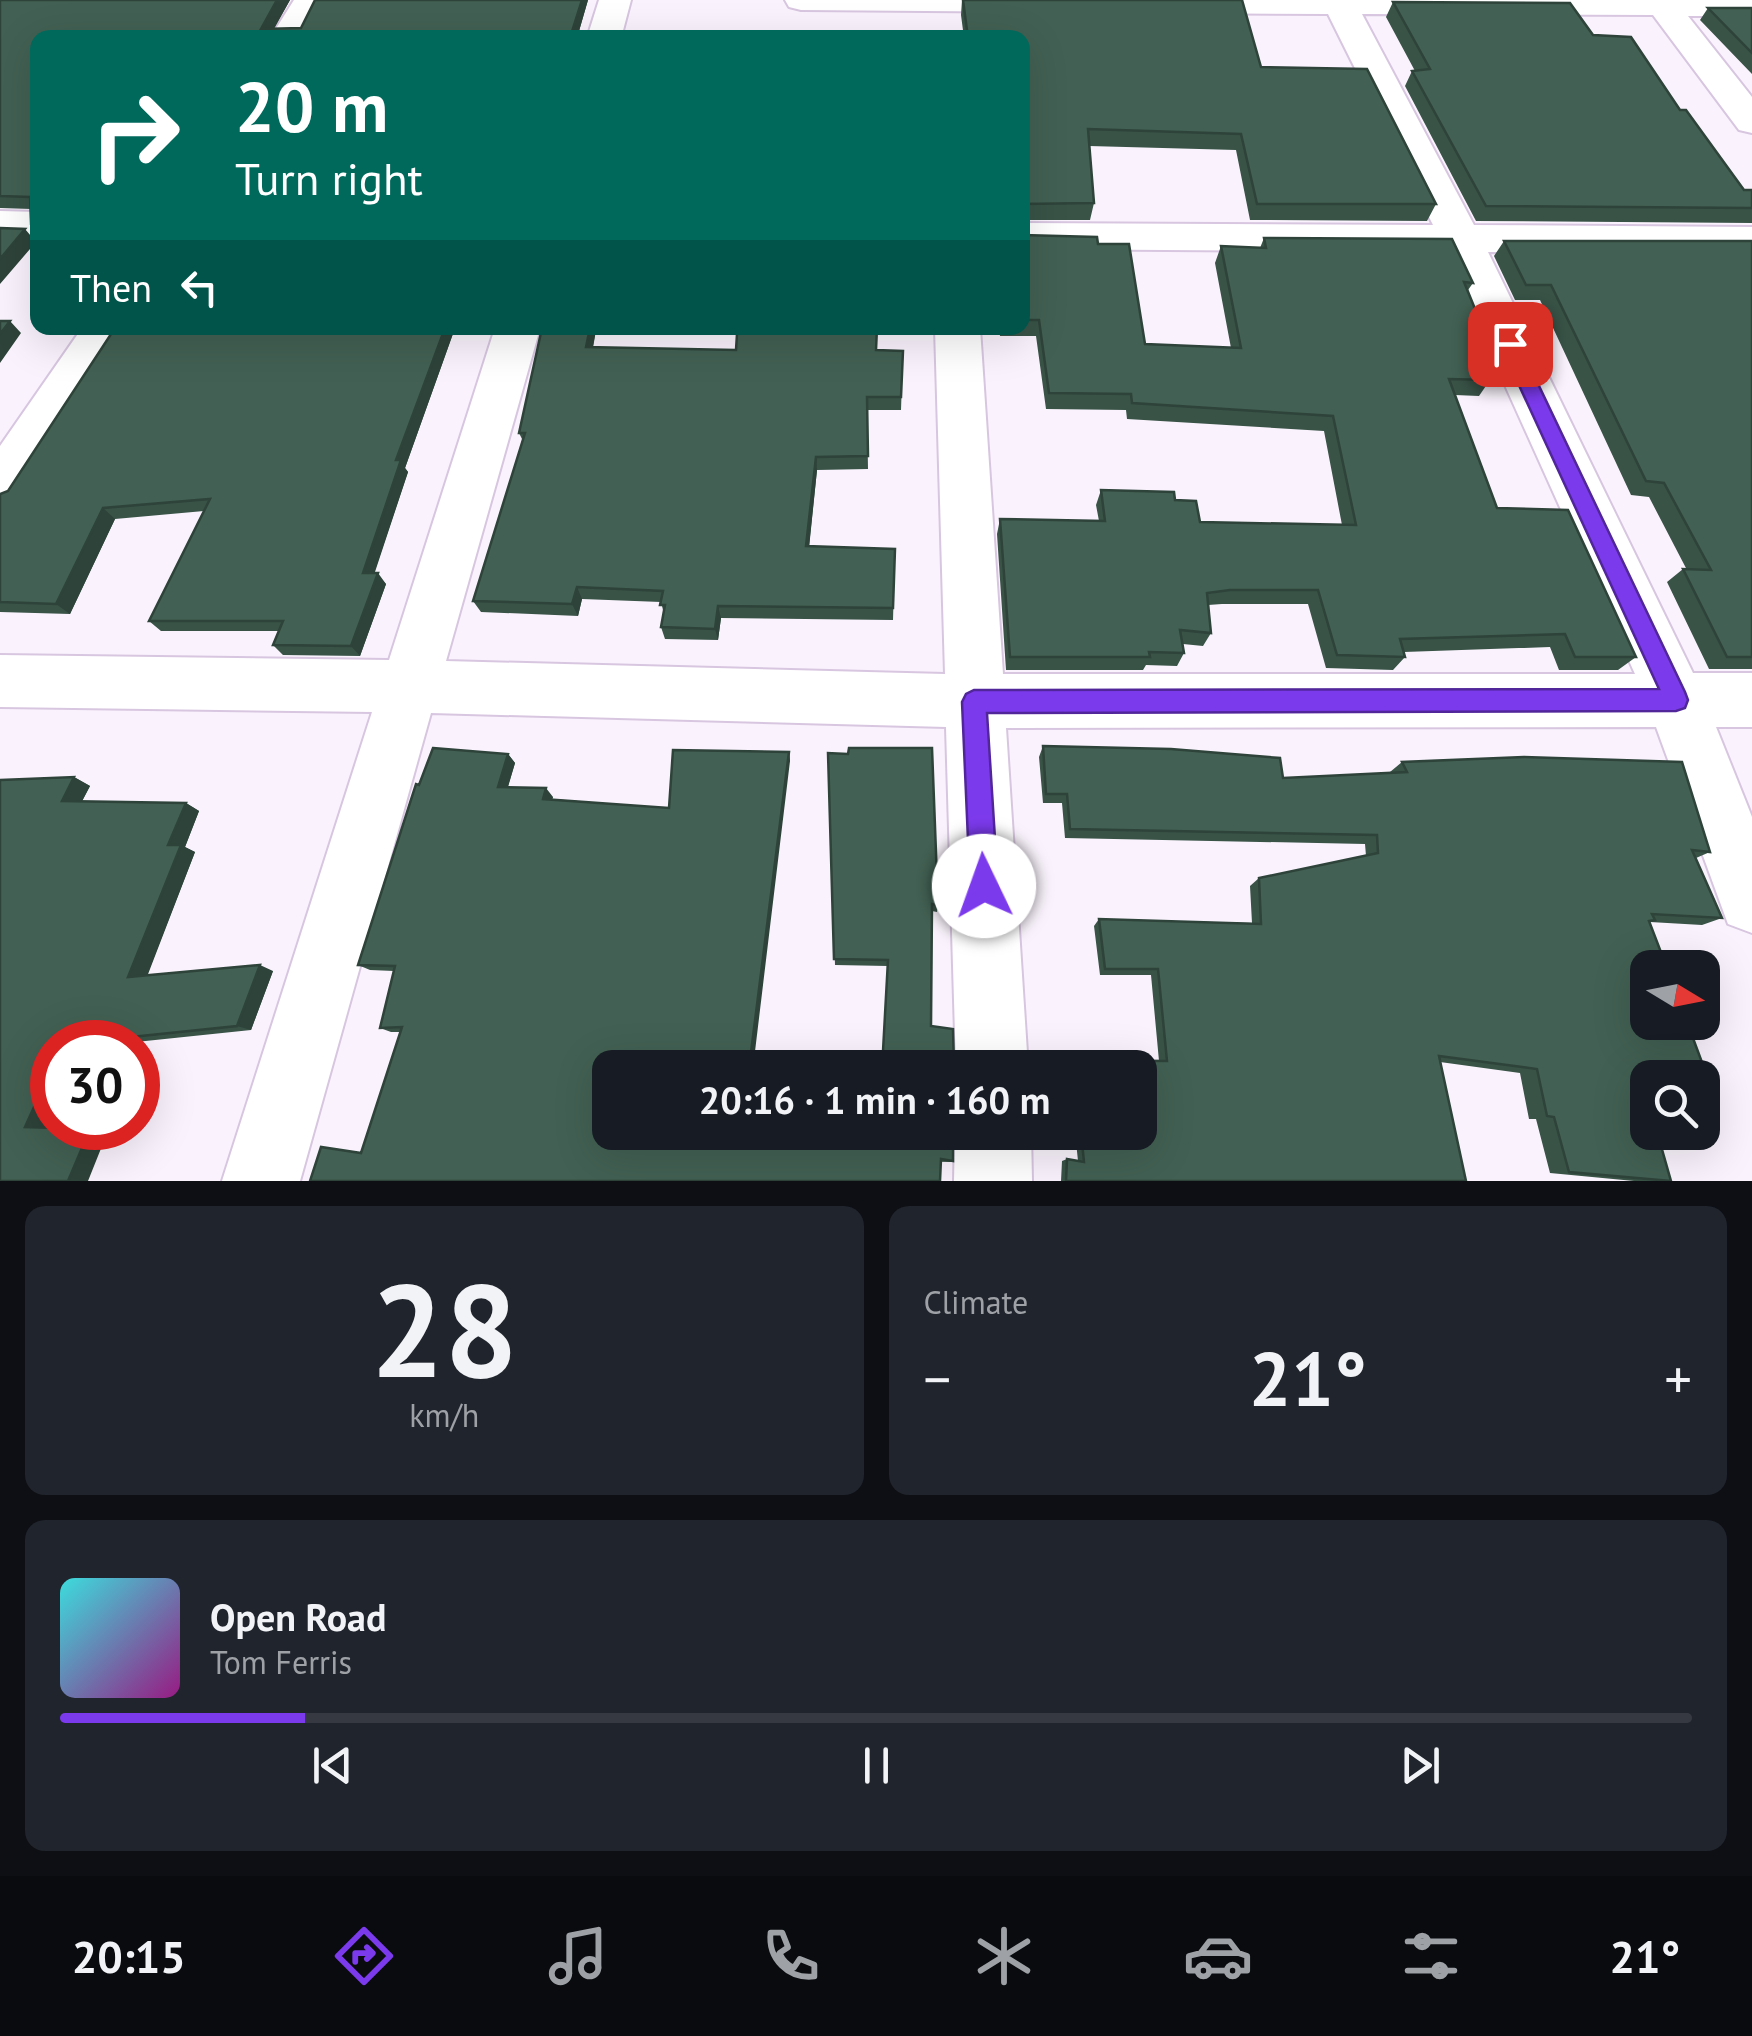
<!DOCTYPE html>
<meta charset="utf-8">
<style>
:root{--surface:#171b24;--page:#20242c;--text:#f1f3f6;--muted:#9ea1a6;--line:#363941;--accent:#7c3aed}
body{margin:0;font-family:"PT Sans",sans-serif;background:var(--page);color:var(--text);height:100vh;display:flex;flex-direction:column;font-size:38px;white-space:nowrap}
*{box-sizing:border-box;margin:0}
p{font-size:32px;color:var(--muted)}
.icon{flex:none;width:55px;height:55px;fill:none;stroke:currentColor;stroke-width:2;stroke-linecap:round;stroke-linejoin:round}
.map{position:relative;height:1181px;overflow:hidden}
.sheet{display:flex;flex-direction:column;gap:25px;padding:25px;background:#0d0f14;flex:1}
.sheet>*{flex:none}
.top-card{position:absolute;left:30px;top:30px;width:1000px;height:305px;border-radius:20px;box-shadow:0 10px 40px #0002;background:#00695c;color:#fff;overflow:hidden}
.needle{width:65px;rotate:100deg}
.fabs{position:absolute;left:1630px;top:950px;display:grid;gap:20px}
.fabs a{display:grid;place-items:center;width:90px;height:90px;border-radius:20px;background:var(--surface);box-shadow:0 10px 40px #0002;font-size:50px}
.speed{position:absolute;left:30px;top:1020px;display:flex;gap:20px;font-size:50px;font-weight:700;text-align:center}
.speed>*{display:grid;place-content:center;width:130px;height:130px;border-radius:50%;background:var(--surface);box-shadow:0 10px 40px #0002;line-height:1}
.speed .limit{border:15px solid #d22;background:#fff;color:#111}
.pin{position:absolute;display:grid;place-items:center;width:85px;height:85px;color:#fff;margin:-42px;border-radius:20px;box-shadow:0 5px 15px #0006}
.me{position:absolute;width:110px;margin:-55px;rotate:357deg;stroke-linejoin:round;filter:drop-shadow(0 0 8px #0008)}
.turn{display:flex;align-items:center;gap:35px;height:210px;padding:0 40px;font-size:45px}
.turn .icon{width:130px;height:130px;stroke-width:2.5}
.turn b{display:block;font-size:70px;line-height:85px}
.then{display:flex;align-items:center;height:95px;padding:0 40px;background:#0003;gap:20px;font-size:38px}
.big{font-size:75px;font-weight:600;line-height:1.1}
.sheet .tile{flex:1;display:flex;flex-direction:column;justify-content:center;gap:15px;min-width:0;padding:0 35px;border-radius:20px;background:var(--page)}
.sheet .dial{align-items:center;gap:0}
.dial b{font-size:130px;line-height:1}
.song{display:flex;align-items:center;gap:30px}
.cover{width:120px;height:120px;border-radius:15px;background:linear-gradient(135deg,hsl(180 70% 55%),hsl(310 70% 35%))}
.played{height:10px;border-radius:5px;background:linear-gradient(90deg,var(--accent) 15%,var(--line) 15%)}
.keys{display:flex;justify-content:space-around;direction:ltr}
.heat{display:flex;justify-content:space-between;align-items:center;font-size:55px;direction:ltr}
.sheet .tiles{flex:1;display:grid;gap:25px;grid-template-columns:1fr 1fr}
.tile:last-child{grid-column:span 2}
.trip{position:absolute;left:592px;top:1050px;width:565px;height:100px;border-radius:20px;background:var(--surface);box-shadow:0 10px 40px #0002;font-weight:600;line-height:100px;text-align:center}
.dock{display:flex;height:160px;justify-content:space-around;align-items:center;background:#090b0e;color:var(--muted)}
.dock .icon{width:70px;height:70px}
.dock .selected{color:var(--accent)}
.dock b{font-size:45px;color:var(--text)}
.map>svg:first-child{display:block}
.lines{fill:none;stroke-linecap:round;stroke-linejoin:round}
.minor-casing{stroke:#d8c6e0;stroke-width:4}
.minor{fill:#fff;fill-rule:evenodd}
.wall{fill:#395347}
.shaded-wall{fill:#2e433a}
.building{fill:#426053;stroke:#2e433a;stroke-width:2.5}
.route{fill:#7c3aed;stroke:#51269a;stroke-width:2.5}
</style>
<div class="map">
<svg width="1752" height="1181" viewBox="0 0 1752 1181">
<rect width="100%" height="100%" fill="#faf3fd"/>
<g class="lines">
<defs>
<path id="minor" d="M294 0H326L304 38H270Z
M599 0H631L621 38H587Z
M785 0H1053L1055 2 1050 9 1038 12 801 10 789 7Z
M1155 0H1752V16H1688L1752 97V133L1739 130 1653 15 1362 14 1474 225 1752 227V253L1488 252 1693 673H1752V727H1716L1752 817V933L1728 924 1656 727 1006 728 1028 1068H956L946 727 431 713 300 1181H222L372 712 0 707V655L389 660 495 328H540L446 661 945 674 935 328H980L1003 674H1635L1445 252 1022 249V223L1433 225 1328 14 1169 13 1157 10Z
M0 211 38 212V238L0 237Z
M82 328H128L18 500 0 506V446Z
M955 1132H1031L1032 1181H954Z"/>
</defs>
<use href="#minor" class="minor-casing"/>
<use href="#minor" class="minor"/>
</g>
<path class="wall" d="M0 0H290L274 28H301L315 0H588L577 38H38V230L31 222V209L0 208Z
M962 0 1261 67 1436 204 1427 221 1250 220 1236 150 1089 146 1094 203 1090 220H1022V38H964L961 15Z
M1393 2 1593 35 1680 110 1744 190H1752V223L1476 221 1405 86 1412 71H1415L1386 17Z
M1708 8H1752V74L1700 20Z
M1022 235 1098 244 1145 344 1231 348 1215 263 1221 246 1260 248 1264 238 1473 283 1468 290 1480 355 1490 380 1479 396 1455 395 1497 508 1636 657 1618 670H1559L1550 647 1404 652 1405 657 1393 670 1326 668 1308 604H1222L1208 605 1211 633 1203 646 1183 644 1184 653 1177 666 1146 665 1143 670H1006L997 534 1000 519 1099 521 1096 505 1101 490 1175 500 1200 522 1342 525 1324 431 1127 419 1126 410 1046 409 1036 336H1000L999 328H1022Z
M1504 241H1752V669H1709L1667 582 1683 569 1687 570 1649 497 1631 495 1540 300H1515L1494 256Z
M115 328H455L405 468 408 472 374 573 386 584 360 656 283 655 273 645 279 631H161L149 621 204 511 115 519 70 614 0 612V494L8 491Z
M596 330 593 348 903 351 901 410H867L868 469 817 470 809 546 895 549 893 620 721 618 718 640 665 639 661 627 664 614 661 602 582 599 578 616 481 612 473 601 523 441 519 433Z
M1043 746 1283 778 1391 773 1390 772 1402 762 1710 852 1696 858 1722 918 1702 925 1650 922 1713 1092 1702 1094V1078H1648V1092H1645L1671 1181H1634L1550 1173 1536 1119H1529L1520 1073 1440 1062 1466 1181H1061L1062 1161 1067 1159 1078 1161 1075 1132H1140V1068H1069V1064L1074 1060 1159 1061 1151 975H1100L1094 926 1099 919 1252 923 1250 886 1259 878 1366 856 1365 844 1065 838 1062 803H1043L1039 757Z
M789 752 790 761 610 1068 953 1161 951 1162 361 1153 401 1032H391L380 1028 394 971 370 970 358 965 419 785 508 754 515 763 508 787 553 797 552 799 669 808Z
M828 753 938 905 937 912 932 911 931 1026 954 1065 883 1051 888 966 835 965Z
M74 777 90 786 82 801 186 803 199 811 185 847 195 852 147 975 273 971 251 1030 136 1042H52V1113L46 1128 108 1131 0 1181Z"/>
<path class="shaded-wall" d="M277 0H290L269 38 261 29Z
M582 0H588L577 38H570Z
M38 215V230L31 222Z
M25 229 36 242 0 284V259Z
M10 321 21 333 0 363V334Z
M445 328H455L405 468 408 472 371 584 363 573 396 460Z
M590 328H596V330L590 361 586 347Z
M1489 343 1477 360V347Z
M816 457 817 470 808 558 806 546Z
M103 508 115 519 70 614 56 604Z
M378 573 386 584 360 656 351 646Z
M577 587 582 599 578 616 572 604Z
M718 606 721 618 718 640 715 629Z
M789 752 790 761 753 1068H749Z
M508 754 515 763 505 796 498 787Z
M74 777 90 786 78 809 62 801Z
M546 788 553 797 550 807 543 799Z
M186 803 199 811 185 847 195 852 145 982 128 977 168 845Z
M260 965 273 971 251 1030 237 1026Z
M52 1067V1113L45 1129 25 1127Z
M90 1129 108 1131 88 1181H68Z"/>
<path class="building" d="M0 0H277L261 29 301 28 315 0H582L570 38H38V215L31 222 30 197 0 196Z
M963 0H1242L1261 67 1367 69 1436 204H1257L1241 134 1088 129 1094 203 1022 204V38H968Z
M1393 2 1570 3 1593 35 1631 37 1680 110H1686L1744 190H1752V208L1486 206 1412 71 1430 69Z
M1708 8H1752V53Z
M690 35 856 36V38H689Z
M0 228 25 229 0 259Z
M1022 235 1097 237 1098 244H1129L1145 344 1241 348 1221 246 1266 248 1264 238 1452 239 1473 283 1464 282 1489 343 1477 347 1490 380 1449 379 1497 508 1568 510 1636 657H1575L1565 634 1400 639 1405 657 1337 655 1318 590H1230L1207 593 1211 633 1180 630 1184 653 1149 652 1150 657H1010L1000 519 1105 521 1101 490 1174 492 1175 500 1196 501 1200 522 1356 525 1333 416 1132 403 1131 394 1049 393 1039 320H1022Z
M1504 241H1752V657H1727L1683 569 1711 570 1664 483 1646 481 1551 285H1526Z
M0 321H10L0 334Z
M115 328H445L396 460H401L363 573H378L351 646 273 645 283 621H149L210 499 103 508 56 604 0 602V494L8 491Z
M542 328H590L586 347 736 350 737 334 762 332 763 328H877L876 350 903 351 901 397H867L868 456 816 457 806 546 895 549 893 608 718 606 715 629 661 627 665 605H660L663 591 577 587 572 604 473 601 525 433H519Z
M1043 746 1171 749 1280 758 1283 778 1407 772 1402 762 1524 757 1682 762 1710 852 1692 850 1722 918 1652 914 1655 920 1649 921 1667 968H1648V1022H1687L1713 1092H1702V1078H1648V1088L1644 1087 1648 1100V1132H1657L1671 1181 1569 1172 1554 1117 1547 1116 1537 1069 1439 1056 1466 1181H1066L1067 1159 1084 1162 1081 1132H1140V1068H1075L1074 1060 1167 1061 1158 969H1105L1099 919 1261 924 1259 878 1378 853 1377 835 1070 829 1067 794H1046Z
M433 748 508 754 498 787 546 788 543 799 669 808 673 750 789 752 749 1068H610V1132H953V1161L941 1159 940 1181H310L321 1147 361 1153 402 1027 380 1028 395 966 358 965 416 784 419 785Z
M849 748H932L938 905 932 904 931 1026 953 1029 954 1065 963 1068H838L837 1056 883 1051 888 960 834 959 828 753 848 754Z
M74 777 62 801 186 803 168 845H181L128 977 260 965 237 1026 83 1042H52V1067L25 1127 90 1129 68 1181H0V780Z"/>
<path class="route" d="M1510 338 1519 344 1685 692 1688 700 1685 708 1676 711 987 713 998 886 994 895 984 899 974 895 970 886 962 702 966 694 974 690 1659 689 1500 344Z"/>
</svg>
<div class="fabs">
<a><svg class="needle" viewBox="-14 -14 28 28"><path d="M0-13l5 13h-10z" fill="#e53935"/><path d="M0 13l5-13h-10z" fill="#9ea1a6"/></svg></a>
<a><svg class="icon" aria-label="search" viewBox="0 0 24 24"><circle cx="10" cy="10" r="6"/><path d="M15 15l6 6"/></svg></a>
</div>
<div class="speed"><div class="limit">30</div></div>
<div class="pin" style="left:1510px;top:344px;background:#d93025"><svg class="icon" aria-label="arrive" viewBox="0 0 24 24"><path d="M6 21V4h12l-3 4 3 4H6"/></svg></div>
<svg class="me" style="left:984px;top:886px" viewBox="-20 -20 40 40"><circle r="19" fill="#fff"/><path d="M0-13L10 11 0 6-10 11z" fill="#7c3aed"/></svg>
<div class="trip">20:16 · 1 min · 160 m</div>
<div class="top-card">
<div class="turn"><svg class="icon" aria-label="right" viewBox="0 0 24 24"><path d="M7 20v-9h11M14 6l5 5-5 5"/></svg><div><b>20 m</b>Turn right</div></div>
<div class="then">Then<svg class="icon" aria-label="left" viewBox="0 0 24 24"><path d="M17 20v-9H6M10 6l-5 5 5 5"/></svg></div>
</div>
</div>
<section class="sheet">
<div class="tiles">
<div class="tile dial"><b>28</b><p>km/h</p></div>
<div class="tile"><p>Climate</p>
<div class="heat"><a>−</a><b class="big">21°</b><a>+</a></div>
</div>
<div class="tile">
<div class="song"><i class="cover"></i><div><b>Open Road</b><p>Tom Ferris</p></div></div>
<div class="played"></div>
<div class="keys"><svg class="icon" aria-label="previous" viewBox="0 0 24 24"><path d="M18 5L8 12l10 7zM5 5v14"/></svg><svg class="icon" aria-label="pause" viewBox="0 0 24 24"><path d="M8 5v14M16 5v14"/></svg><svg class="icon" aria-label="next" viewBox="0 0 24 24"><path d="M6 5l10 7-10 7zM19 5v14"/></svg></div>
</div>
</div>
</section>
<nav class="dock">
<b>20:15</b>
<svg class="icon selected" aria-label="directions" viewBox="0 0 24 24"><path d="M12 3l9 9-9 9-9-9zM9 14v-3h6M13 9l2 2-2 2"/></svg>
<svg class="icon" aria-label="music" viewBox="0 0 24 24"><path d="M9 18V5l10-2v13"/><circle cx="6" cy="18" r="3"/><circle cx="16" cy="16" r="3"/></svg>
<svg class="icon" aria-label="phone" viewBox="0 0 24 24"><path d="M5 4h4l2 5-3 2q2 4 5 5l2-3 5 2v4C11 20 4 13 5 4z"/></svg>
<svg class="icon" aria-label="climate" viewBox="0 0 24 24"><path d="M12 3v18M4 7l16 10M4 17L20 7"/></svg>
<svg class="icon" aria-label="car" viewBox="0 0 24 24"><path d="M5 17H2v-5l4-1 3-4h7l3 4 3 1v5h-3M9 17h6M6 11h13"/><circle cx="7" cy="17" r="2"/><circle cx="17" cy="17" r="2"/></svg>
<svg class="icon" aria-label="filters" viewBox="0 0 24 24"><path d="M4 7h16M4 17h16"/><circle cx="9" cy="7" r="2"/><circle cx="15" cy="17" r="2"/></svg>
<b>21°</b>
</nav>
